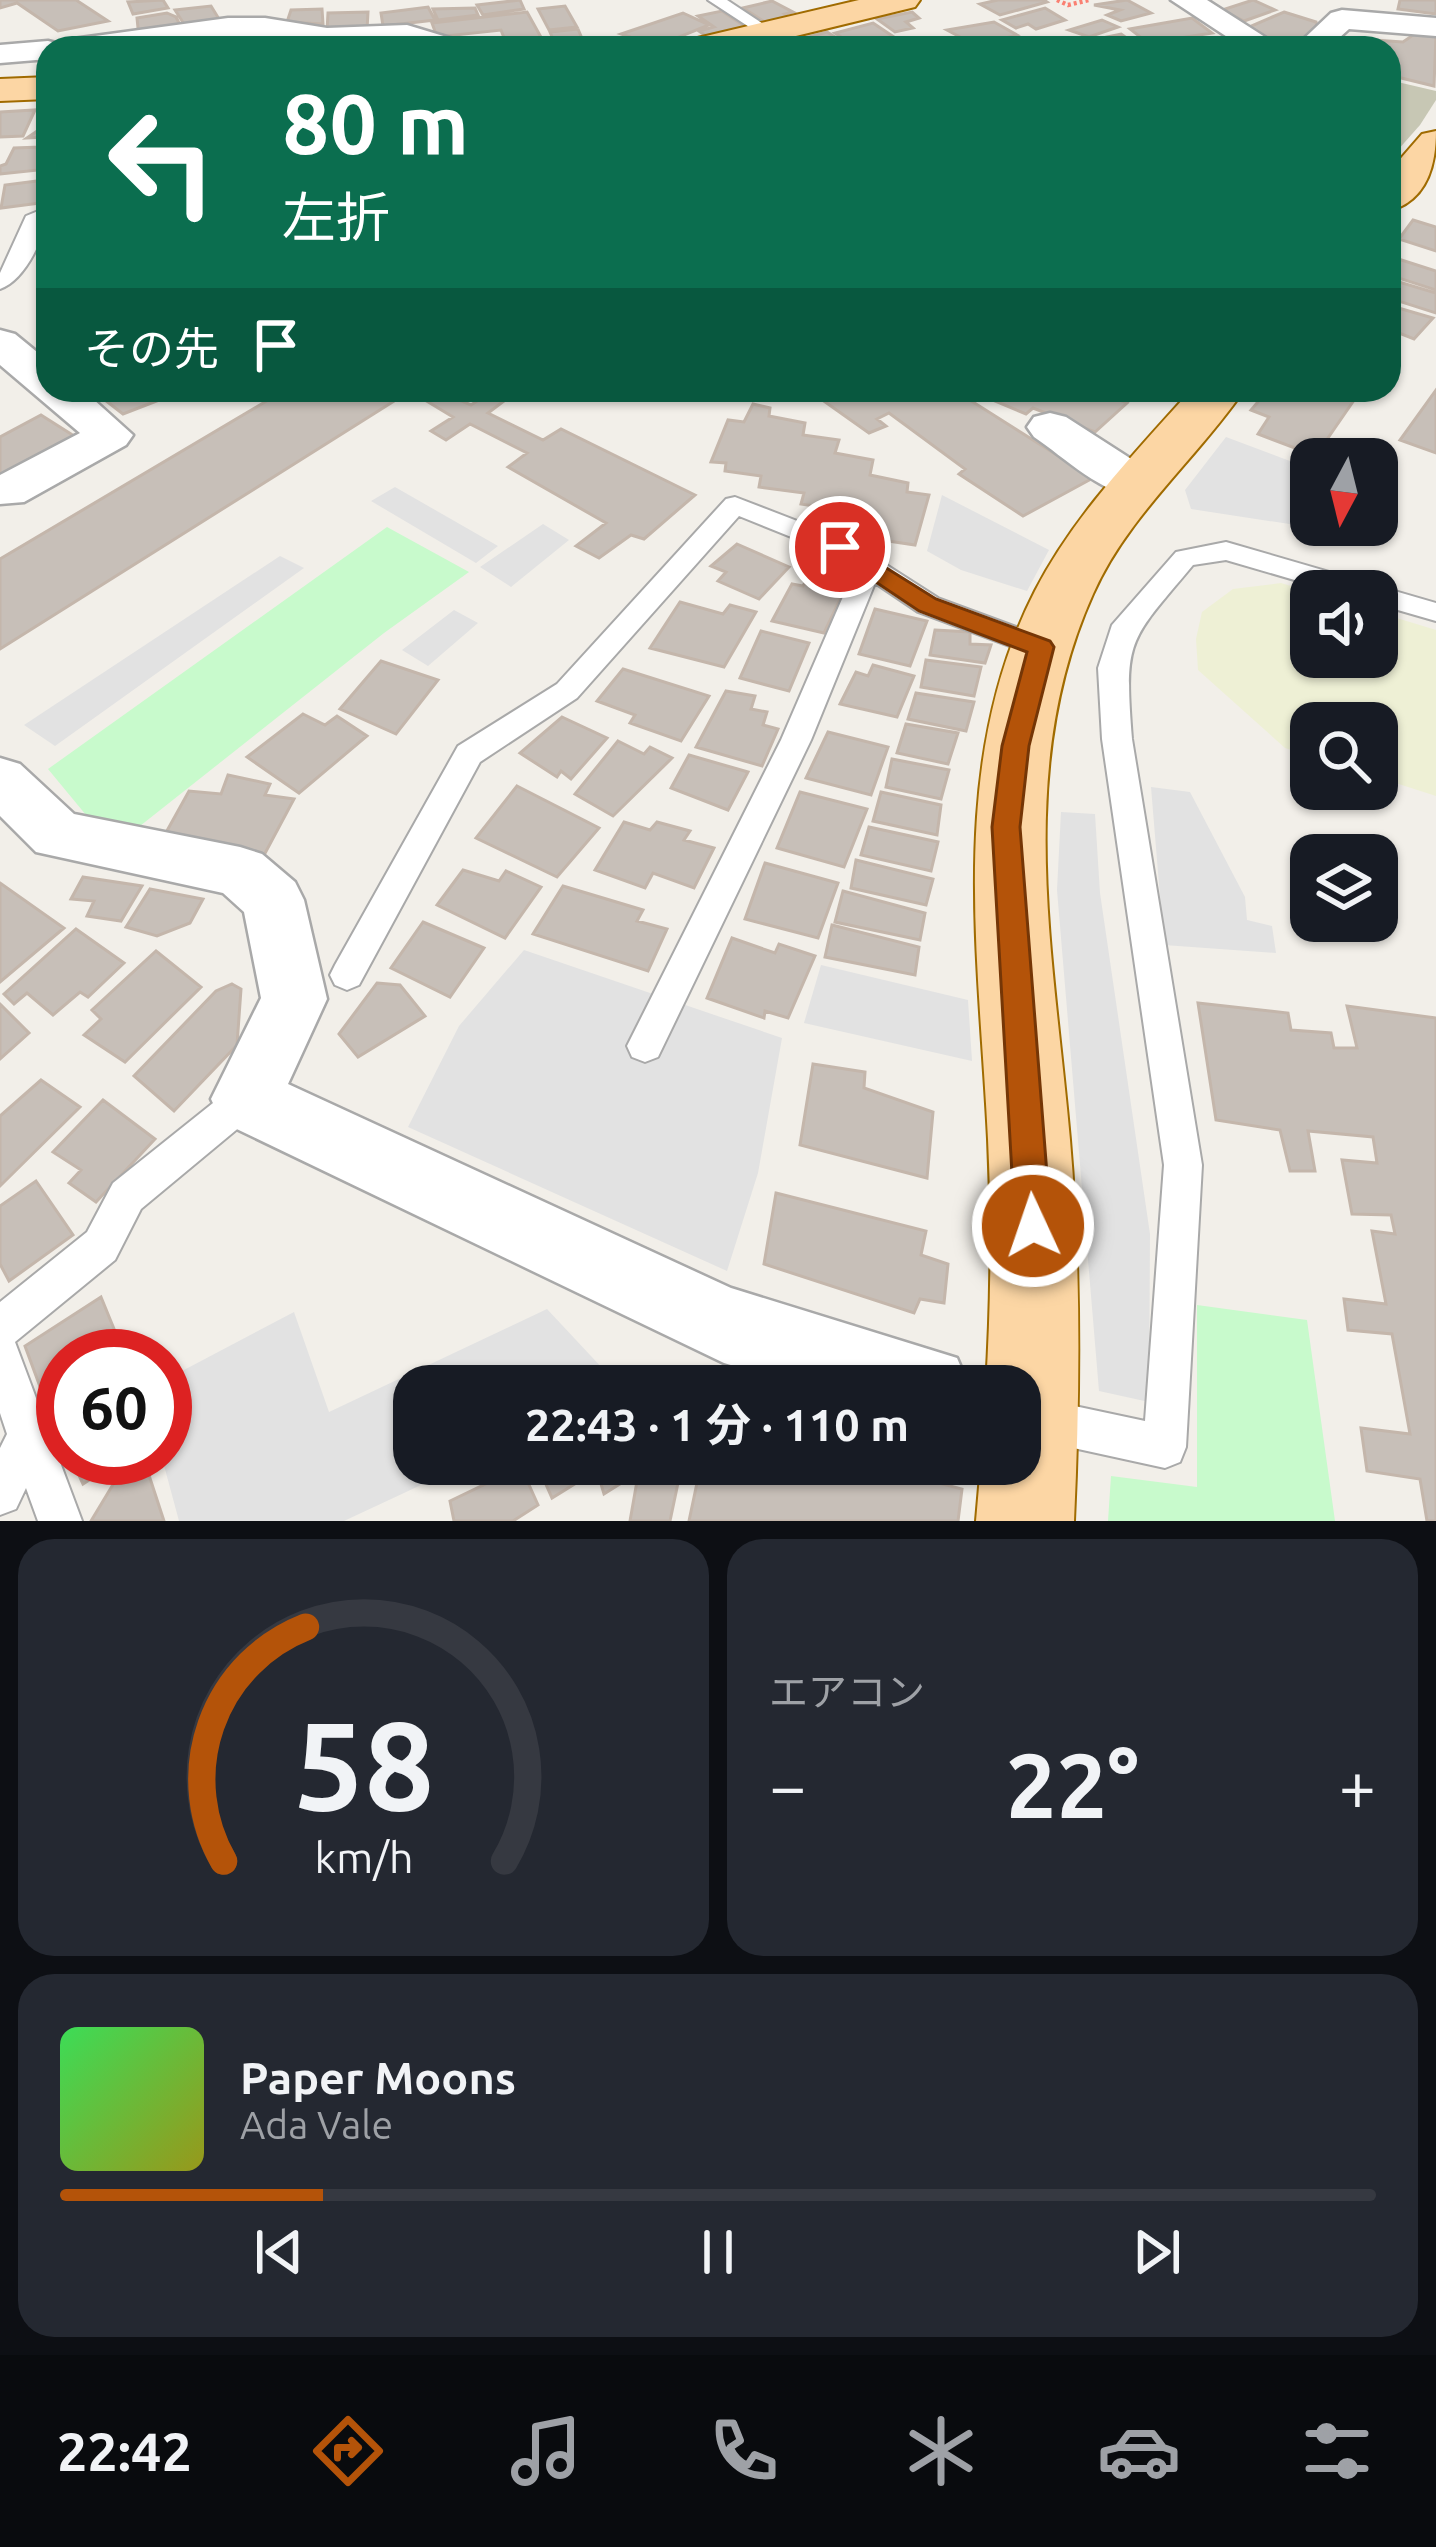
<!DOCTYPE html>
<html lang="ja">
<meta charset="utf-8">
<style>
:root{--surface:#171b24;--page:#242831;--text:#f1f3f6;--muted:#9ea1a6;--line:#363941;--accent:#b45309}
body{margin:0;font-family:Ubuntu,"Noto Sans JP",sans-serif;background:var(--page);color:var(--text);height:100vh;display:flex;flex-direction:column;font-size:45px;white-space:nowrap}
*{box-sizing:border-box;margin:0}
p{font-size:39px;color:var(--muted)}
.icon{flex:none;width:66px;height:66px;fill:none;stroke:currentColor;stroke-width:2;stroke-linecap:round;stroke-linejoin:round}
.map{position:relative;height:1521px;overflow:hidden}
.panel{display:flex;flex-direction:column;gap:18px;padding:18px;background:#0d0f14;flex:1}
.panel>*{flex:none}
.guide{position:absolute;left:36px;top:36px;width:1365px;height:366px;border-radius:36px;box-shadow:0 3px 9px #0004;background:#0b6e4f;color:#fff;overflow:hidden}
.needle{width:78px;rotate:187deg}
.tools{position:absolute;left:1290px;top:438px;display:grid;gap:24px}
.tools a{display:grid;place-items:center;width:108px;height:108px;border-radius:24px;background:var(--surface);box-shadow:0 3px 9px #0004;font-size:60px}
.speed{position:absolute;left:36px;top:1329px;display:flex;gap:24px;font-size:60px;font-weight:700;text-align:center}
.speed>*{display:grid;place-content:center;width:156px;height:156px;border-radius:50%;background:var(--surface);box-shadow:0 3px 9px #0004;line-height:1}
.speed .limit{border:18px solid #d22;background:#fff;color:#111}
.pin{position:absolute;display:grid;place-items:center;width:102px;height:102px;color:#fff;margin:-51px;border:6px solid #fff;border-radius:50%;box-shadow:0 3px 12px #0007}
.me{position:absolute;width:132px;margin:-66px;rotate:357deg;stroke-linejoin:round;filter:drop-shadow(0 0 9px #0008)}
.turn{display:flex;align-items:center;gap:42px;height:252px;padding:0 48px;font-size:54px}
.turn .icon{width:156px;height:156px;stroke-width:2.5}
.turn b{display:block;font-size:84px;line-height:102px}
.then{display:flex;align-items:center;height:114px;padding:0 48px;background:#0003;gap:24px;font-size:45px}
.big{font-size:90px;font-weight:700;line-height:1.1}
.panel .card{flex:1;display:flex;flex-direction:column;justify-content:center;gap:18px;min-width:0;padding:0 42px;border-radius:36px;background:var(--page)}
.panel .dial{align-items:center;gap:0}
.dial svg{height:312px;overflow:visible;fill:none;stroke:var(--line);stroke-width:7;stroke-linecap:round;text-anchor:middle}
.dial text{fill:var(--text);stroke:none}
.song{display:flex;align-items:center;gap:36px}
.cover{width:144px;height:144px;border-radius:18px;background:linear-gradient(135deg,hsl(130 70% 55%),hsl(60 70% 35%))}
.played{height:12px;border-radius:6px;background:linear-gradient(90deg,var(--accent) 20%,var(--line) 20%)}
.keys{display:flex;justify-content:space-around;direction:ltr}
.heat{display:flex;justify-content:space-between;align-items:center;font-size:66px;direction:ltr}
.panel .tiles{flex:1;display:grid;gap:18px;grid-template-columns:1fr 1fr}
.card:last-child{grid-column:span 2}
.trip{position:absolute;left:393px;top:1365px;width:648px;height:120px;border-radius:36px;background:var(--surface);box-shadow:0 3px 9px #0004;font-weight:700;line-height:120px;text-align:center}
.tab-bar{display:flex;height:192px;justify-content:space-around;align-items:center;background:#090b0e;color:var(--muted)}
.tab-bar .icon{width:84px;height:84px}
.tab-bar .active{color:var(--accent)}
.tab-bar b{font-size:54px;color:var(--text)}
.map>svg:first-child{display:block}
.construction{fill:#c7c7b4}
.farmland{fill:#eef0d5}
.park{fill:#c8facc}
.parking{fill:#e2e2e2}
.building{fill:#c7bfb8;stroke:#c4b6ab;stroke-width:3}
.lines{fill:none;stroke-linecap:round;stroke-linejoin:round}
.service-casing{stroke:#a9a9a9;stroke-width:4}
.minor-casing{stroke:#a9a9a9;stroke-width:5}
.primary-casing{stroke:#a06b00;stroke-width:4}
.path{stroke:#fa8072;stroke-width:4.5;stroke-dasharray:3 3;stroke-linecap:butt}
.service{fill:#fff;fill-rule:evenodd}
.minor{fill:#fff;fill-rule:evenodd}
.primary{fill:#fcd6a4;fill-rule:evenodd}
.route{fill:#b45309;stroke:#753606;stroke-width:3}
</style>
<div class="map">
<svg width="1436" height="1521" viewBox="0 0 1436 1521">
<rect width="100%" height="100%" fill="#f2efe9"/>
<path class="construction" d="M1389 80 1436 91V100L1420 125 1389 160Z"/>
<path class="farmland" d="M1281 583 1311 592V657H1377V612L1436 630V796L1377 777V723H1311V756L1285 748 1198 670 1196 639 1202 612 1233 589Z"/>
<path class="park" d="M387 527 469 572 384 633 140 826 86 815 48 769Z
M1197 1305 1307 1320 1335 1521H1108L1111 1476 1197 1487Z"/>
<path class="parking" d="M1226 437 1311 469V525H1342L1341 532 1191 509 1185 490Z
M395 487 498 546 476 563 371 501Z
M942 495 1049 550 1027 591 961 570 927 551Z
M543 524 569 540 511 587 480 567Z
M280 556 304 568 55 746 24 725Z
M454 610 478 623 428 666 402 650Z
M1151 787 1190 792 1245 897 1247 920 1272 926 1276 953 1164 945Z
M1061 812 1095 814 1100 893 1150 1234 1149 1402 1099 1391 1057 890Z
M524 950 782 1038 758 1173 727 1271 408 1127 459 1026Z
M821 965 968 1000 972 1061 804 1023Z
M547 1309 619 1386H414V1464H466L344 1521H179L162 1458 165 1380 294 1312 329 1412Z"/>
<path class="building" d="M0 0H76L108 21 58 31 17 3 0 8Z
M163 0 168 8 133 14 128 2Z
M520 0 524 9 483 15 477 5Z
M998 0H1044L1047 2 1000 15 980 4Z
M1127 0 1151 13 1121 21 1107 15 1120 10 1094 5Z
M1253 0 1275 10 1244 21 1222 10Z
M1400 0H1436V14L1398 9Z
M772 1 793 12 785 14 792 18 768 24 743 8Z
M211 6 219 19 184 24 175 10Z
M565 6 577 27 549 30 538 9Z
M428 7 435 20 383 26 381 13Z
M475 8 478 15 438 20 433 9Z
M1045 8 1065 20 1036 29 1028 24 1016 28 1002 20Z
M322 9 323 24 287 22 291 10Z
M722 11 750 30 712 40 699 31 714 27 698 16Z
M368 12 367 30 327 31 328 13Z
M527 12 547 48H508L501 30 437 37 432 23Z
M912 12 919 18 906 22 913 28 895 32 877 19Z
M1284 12 1316 22 1317 28 1304 43 1290 47 1274 44 1249 27Z
M167 13 176 17 182 29 139 38 137 18Z
M683 13 709 25 657 46 621 34Z
M1192 18 1212 33 1148 43 1130 29Z
M1102 20 1118 27 1089 37 1069 30Z
M994 22 1017 35 977 46 947 30Z
M873 23 897 39 858 48 835 33Z
M578 29 586 48H557L550 32Z
M1419 31 1436 35 1434 86 1389 75V48H1365L1374 40 1403 42Z
M827 32 853 48H814L800 39Z
M1121 34 1135 44 1101 48 1092 40Z
M35 110 23 136 0 137V112Z
M48 117V169L0 174V166L6 164 14 148 41 147 44 137 27 138 46 125Z
M45 180 48 202 1 208 5 185Z
M1413 220 1436 227V251L1399 239Z
M1389 256 1436 271V290L1389 275Z
M1389 279 1436 293V313L1389 298Z
M1395 307 1433 318 1414 339 1389 329Z
M127 390H185L123 414 105 400Z
M285 390H436L471 405 489 393 504 401 488 413 543 440 561 429 695 495 644 539 631 535 599 558 576 546 606 523 508 467 527 453 470 424 446 440 431 431 453 417 410 391 0 649V559Z
M954 390 1093 478 1023 516 959 474 965 469 889 413 877 419 886 426 869 433 811 392Z
M969 390H1097L1127 403 1095 432 1033 408 1026 414Z
M1268 390H1361L1321 448 1314 446 1308 453 1258 434 1269 417 1251 410Z
M1436 390V453L1400 440Z
M753 404 770 408 769 416 805 423 803 435 839 440 835 453 873 460 870 475 908 483 907 492 929 495 915 545 875 539 879 527 833 518 834 509 801 504 804 493 759 487 761 476 725 471 726 463 711 462 728 420 744 422Z
M41 415 79 439 0 478V437Z
M737 544 789 567 759 599 718 581 726 572 711 566Z
M812 570 841 577 837 587 845 589 824 633 772 621 792 584 803 586Z
M680 602 723 614 730 605 756 612 724 667 650 648Z
M875 609 927 621 910 666 859 654Z
M935 630 970 632V644L991 645 985 663 930 655Z
M761 631 809 643 789 691 740 678Z
M926 660 981 667 974 696 921 687Z
M381 661 438 680 396 734 340 709Z
M873 665 914 676 897 717 840 704 856 672 868 676Z
M623 669 709 696 681 741 630 723 635 715 597 701Z
M726 691 755 696 751 709 767 712 763 725 778 729 762 766 696 747Z
M916 693 974 702 966 731 908 719Z
M303 714 325 725 337 716 367 736 299 793 247 757Z
M562 717 607 738 571 779 561 771 557 777 520 753Z
M906 724 958 733 948 764 897 753Z
M828 732 888 747 871 795 806 778Z
M618 741 644 754 650 747 672 758 613 816 575 794Z
M689 755 748 772 728 810 671 788Z
M892 759 949 770 941 799 886 787Z
M228 775 270 784 265 795 294 799 263 857 163 838 189 791 221 794Z
M517 786 599 828 557 877 476 838Z
M800 792 867 809 844 867 777 848Z
M881 792 941 805 937 835 873 821Z
M624 822 650 830 657 822 690 831 684 840 714 848 694 888 653 873 645 888 595 870Z
M869 827 938 842 931 871 861 855Z
M856 860 933 879 926 905 851 888Z
M765 863 838 883 818 938 745 919Z
M463 870 499 881 506 871 541 887 505 938 437 905Z
M83 877 142 886 121 921 87 916 94 901 71 899Z
M0 883 64 928 0 982Z
M563 886 643 910 637 921 667 929 648 971 533 934Z
M150 889 203 899 190 923 157 936 126 927Z
M843 891 925 913 920 940 835 922Z
M423 922 484 948 450 997 391 968Z
M832 925 919 947 915 975 825 957Z
M76 929 124 963 88 997 80 992 53 1015 27 993 14 1004 4 994Z
M732 938 775 953 779 944 815 956 788 1018 765 1011 764 1018 707 998Z
M156 951 201 987 125 1062 84 1035 101 1019 92 1010Z
M377 983 400 985 425 1016 358 1057 339 1034Z
M232 984 241 989 237 1045 174 1111 134 1076 216 991Z
M1198 1003 1288 1013 1291 1030 1331 1033 1334 1048H1357L1347 1006 1436 1018V1521H1427L1420 1479 1367 1471 1361 1428 1410 1434 1392 1334 1348 1330 1344 1299 1386 1304 1372 1231 1395 1234 1391 1215 1352 1214 1342 1160 1377 1163 1373 1137 1308 1131 1315 1171H1290L1280 1130 1216 1120Z
M0 1004 29 1033 0 1059Z
M813 1064 865 1072 864 1088 933 1112 927 1178 800 1145Z
M41 1080 80 1107 0 1186V1116Z
M103 1100 155 1139 96 1202 69 1183 81 1170 53 1152Z
M36 1181 73 1235 9 1281 0 1264V1206Z
M776 1193 926 1231 921 1255 948 1264 944 1303 920 1299 914 1313 764 1264Z
M101 1297 123 1351 116 1356H63V1391L46 1403 25 1346Z
M71 1458H123L83 1484Z
M145 1463 164 1521H91L120 1473Z
M537 1464H589L594 1472 552 1498Z
M595 1464H628L623 1482 604 1494Z
M640 1464H682L670 1521H630Z
M701 1464H867L962 1489 958 1521H689Z
M521 1467 538 1505 513 1521H454L450 1501Z"/>
<g class="lines">
<defs>
<path id="service" d="M708 0H727L777 33 763 36Z
M48 207C48 232 26 280 0 289V273L26 216Z
M735 497 849 541 938 598 1051 640 1055 647 1041 657 1031 654 918 612 875 583 811 740 658 1057 645 1062 632 1057 627 1046 781 740 855 569 831 553 739 516 577 698 480 762 359 985 347 990 335 985 330 975 335 965 458 746 557 684 726 499Z
M1226 542 1436 603V621L1377 604V591H1332L1226 560 1193 565C1129 642 1124 637 1132 739L1202 1165 1186 1447 1180 1462 1165 1468 1037 1440 1022 1434 1020 1409 1037 1398 1145 1421 1164 1165 1102 739 1098 668 1112 625 1176 552Z
M246 1082 259 1087 264 1099 259 1111 141 1209 115 1260 15 1342 82 1521H38L26 1488 16 1509 0 1515V1448L7 1434 0 1413V1302L87 1232 113 1183 233 1087Z"/>
<path id="minor" d="M1171 0H1207L1282 48H1244Z
M1342 10 1436 18V36L1349 29 1328 48H1294L1331 13Z
M228 18H265L327 28 407 25 460 41 465 48 404 43 327 46 265 36 142 48H48V59L0 63V45L48 41 60 44 73 39Z
M0 330 15 334 48 361V390H83L133 435 126 445 24 502 0 504V475L80 433 0 365Z
M1050 413 1066 417 1153 473 1160 484 1153 495C1112 505 1067 459 1034 437L1027 427 1034 417Z
M0 758 20 764 74 814 240 847 262 854 295 882 304 900 327 999 288 1084 731 1288 957 1358 969 1386H800L724 1363 222 1122 211 1099 261 998 244 912 223 893 36 852 0 816Z"/>
<path id="primary" d="M859 0H920L915 7 747 48H684L689 40Z
M48 77V99L0 101V79Z
M1436 131C1436 165 1427 201 1389 211V172L1422 134Z
M1191 390H1244C1196 460 1128 515 1093 594 1014 769 1054 956 1070 1140 1081 1267 1080 1394 1074 1521H976L981 1464H1020V1386H986C991 1304 992 1221 988 1139 979 955 947 763 1035 591 1074 515 1135 453 1191 390Z"/>
</defs>
<use href="#service" class="service-casing"/>
<use href="#minor" class="minor-casing"/>
<use href="#primary" class="primary-casing"/>
<path class="path" d="M1057 0 1068 5 1089 0"/>
<use href="#service" class="service"/>
<use href="#minor" class="minor"/>
<use href="#primary" class="primary"/>
</g>
<path class="route" d="M840 539 936 599 1050 641 1054 647 1029 746 1020 827 1051 1226 1045 1239 1033 1244 1020 1239 1015 1226 992 827 1002 746 1027 652 919 611 831 552V541Z"/>
</svg>
<div class="tools">
<a><svg class="needle" viewBox="-14 -14 28 28"><path d="M0-13l5 13h-10z" fill="#e53935"/><path d="M0 13l5-13h-10z" fill="#9ea1a6"/></svg></a>
<a><svg class="icon" aria-label="sound" viewBox="0 0 24 24"><path d="M4 9h4l5-4v14l-5-4H4zM17 9q2 3 0 6"/></svg></a>
<a><svg class="icon" aria-label="search" viewBox="0 0 24 24"><circle cx="10" cy="10" r="6"/><path d="M15 15l6 6"/></svg></a>
<a><svg class="icon" aria-label="layers" viewBox="0 0 24 24"><path d="M12 4l9 5-9 5-9-5zM3 14l9 5 9-5"/></svg></a>
</div>
<div class="speed"><div class="limit">60</div></div>
<div class="pin" style="left:840px;top:547px;background:#d93025"><svg class="icon" aria-label="arrive" viewBox="0 0 24 24"><path d="M6 21V4h12l-3 4 3 4H6"/></svg></div>
<svg class="me" style="left:1033px;top:1226px" viewBox="-20 -20 40 40"><circle r="17" fill="#b45309" stroke="#fff" stroke-width="3"/><path d="M0-11L8 9 0 5-8 9z" fill="#fff"/></svg>
<div class="trip">22:43 · 1 分 · 110 m</div>
<div class="guide">
<div class="turn"><svg class="icon" aria-label="left" viewBox="0 0 24 24"><path d="M17 20v-9H6M10 6l-5 5 5 5"/></svg><div><b>80 m</b>左折</div></div>
<div class="then">その先<svg class="icon" aria-label="arrive" viewBox="0 0 24 24"><path d="M6 21V4h12l-3 4 3 4H6"/></svg></div>
</div>
</div>
<section class="panel">
<div class="tiles">
<div class="card dial"><svg viewBox="0 0 100 80">
<path d="M14 69A42 42 0 1 1 86 69"/>
<path d="M14 69A42 42 0 0 1 35 9" stroke="#b45309"/>
<text x="50" y="56" font-size="32" font-weight="700">58</text>
<text x="50" y="72" font-size="11">km/h</text>
</svg></div>
<div class="card"><p>エアコン</p>
<div class="heat"><a>−</a><b class="big">22°</b><a>+</a></div>
</div>
<div class="card">
<div class="song"><i class="cover"></i><div><b>Paper Moons</b><p>Ada Vale</p></div></div>
<div class="played"></div>
<div class="keys"><svg class="icon" aria-label="previous" viewBox="0 0 24 24"><path d="M18 5L8 12l10 7zM5 5v14"/></svg><svg class="icon" aria-label="pause" viewBox="0 0 24 24"><path d="M8 5v14M16 5v14"/></svg><svg class="icon" aria-label="next" viewBox="0 0 24 24"><path d="M6 5l10 7-10 7zM19 5v14"/></svg></div>
</div>
</div>
</section>
<nav class="tab-bar">
<b>22:42</b>
<svg class="icon active" aria-label="directions" viewBox="0 0 24 24"><path d="M12 3l9 9-9 9-9-9zM9 14v-3h6M13 9l2 2-2 2"/></svg>
<svg class="icon" aria-label="music" viewBox="0 0 24 24"><path d="M9 18V5l10-2v13"/><circle cx="6" cy="18" r="3"/><circle cx="16" cy="16" r="3"/></svg>
<svg class="icon" aria-label="phone" viewBox="0 0 24 24"><path d="M5 4h4l2 5-3 2q2 4 5 5l2-3 5 2v4C11 20 4 13 5 4z"/></svg>
<svg class="icon" aria-label="climate" viewBox="0 0 24 24"><path d="M12 3v18M4 7l16 10M4 17L20 7"/></svg>
<svg class="icon" aria-label="car" viewBox="0 0 24 24"><path d="M5 17H2v-5l4-1 3-4h7l3 4 3 1v5h-3M9 17h6M6 11h13"/><circle cx="7" cy="17" r="2"/><circle cx="17" cy="17" r="2"/></svg>
<svg class="icon" aria-label="filters" viewBox="0 0 24 24"><path d="M4 7h16M4 17h16"/><circle cx="9" cy="7" r="2"/><circle cx="15" cy="17" r="2"/></svg>
</nav>
